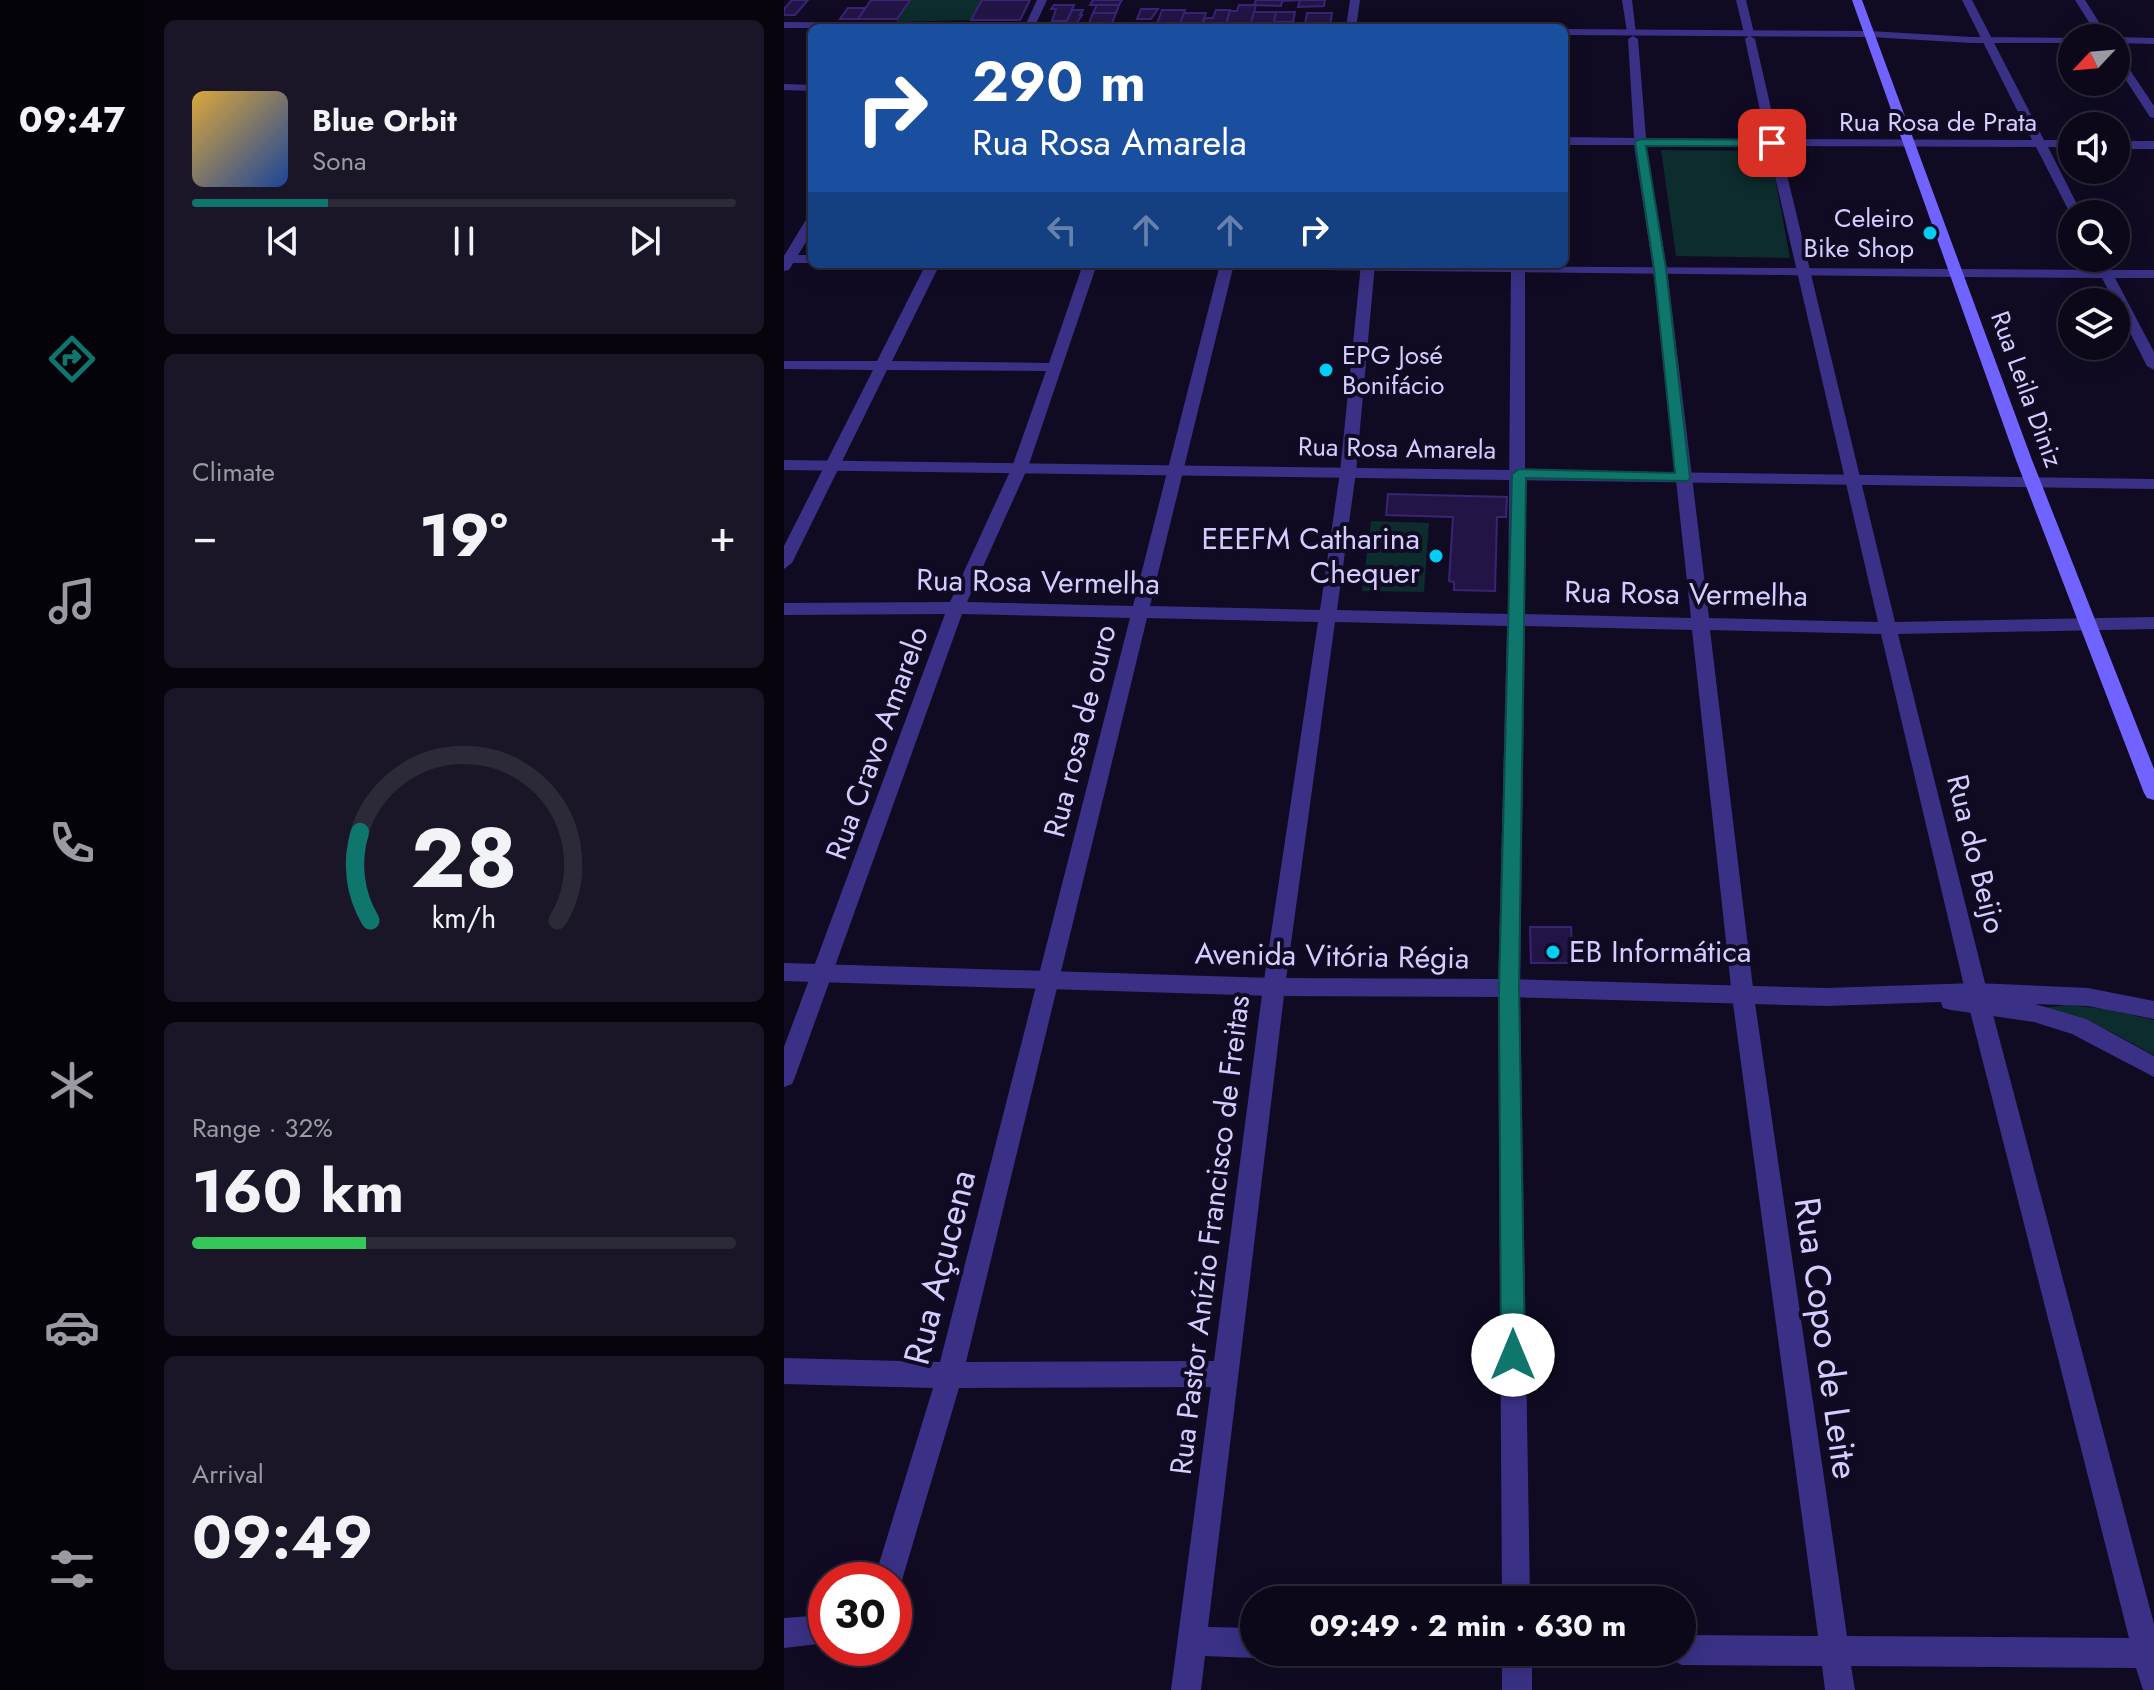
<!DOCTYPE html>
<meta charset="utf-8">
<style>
:root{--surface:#0c081a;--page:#1a1627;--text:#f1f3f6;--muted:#9a9aa2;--line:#2c2939;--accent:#0f766e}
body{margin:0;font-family:Jost,sans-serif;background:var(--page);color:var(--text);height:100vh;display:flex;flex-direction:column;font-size:30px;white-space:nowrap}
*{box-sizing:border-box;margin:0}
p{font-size:26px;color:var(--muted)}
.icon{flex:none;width:44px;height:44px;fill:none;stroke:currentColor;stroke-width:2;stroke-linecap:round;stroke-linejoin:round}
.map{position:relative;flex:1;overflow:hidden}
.panel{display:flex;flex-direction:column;gap:20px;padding:20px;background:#07040e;width:640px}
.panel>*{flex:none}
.top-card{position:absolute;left:24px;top:24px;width:760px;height:244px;border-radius:12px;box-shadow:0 4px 20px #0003,0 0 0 2px var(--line);background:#1a4fa0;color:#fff;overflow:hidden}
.needle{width:52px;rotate:244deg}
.controls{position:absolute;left:1274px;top:24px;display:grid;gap:16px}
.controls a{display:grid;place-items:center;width:72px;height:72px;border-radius:50%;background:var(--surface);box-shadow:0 4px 20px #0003,0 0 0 2px var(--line);font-size:40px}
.speed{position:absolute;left:24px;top:1562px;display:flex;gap:16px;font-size:40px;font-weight:700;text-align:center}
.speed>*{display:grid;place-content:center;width:104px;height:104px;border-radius:50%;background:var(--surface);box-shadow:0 4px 20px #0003,0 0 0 2px var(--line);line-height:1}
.speed .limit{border:12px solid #d22;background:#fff;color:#111}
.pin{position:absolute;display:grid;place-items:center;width:68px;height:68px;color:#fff;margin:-34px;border-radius:16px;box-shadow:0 4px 12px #0006}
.me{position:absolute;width:88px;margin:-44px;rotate:0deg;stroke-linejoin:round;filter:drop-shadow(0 0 6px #0008)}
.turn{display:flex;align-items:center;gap:28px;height:168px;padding:0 32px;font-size:36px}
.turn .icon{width:104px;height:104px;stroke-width:2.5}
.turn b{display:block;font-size:56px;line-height:68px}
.lanes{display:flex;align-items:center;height:76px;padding:0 32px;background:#0003;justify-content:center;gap:40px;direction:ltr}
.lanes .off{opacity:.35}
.big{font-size:60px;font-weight:700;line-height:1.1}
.panel .card{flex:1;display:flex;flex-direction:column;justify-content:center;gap:12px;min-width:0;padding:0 28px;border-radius:12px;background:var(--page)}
.panel .dial{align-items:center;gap:0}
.dial svg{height:208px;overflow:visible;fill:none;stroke:var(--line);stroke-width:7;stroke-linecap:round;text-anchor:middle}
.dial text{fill:var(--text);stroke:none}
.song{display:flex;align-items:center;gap:24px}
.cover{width:96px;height:96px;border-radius:12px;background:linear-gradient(135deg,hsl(40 70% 55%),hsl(220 70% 35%))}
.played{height:8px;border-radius:4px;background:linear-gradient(90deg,var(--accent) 25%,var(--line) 25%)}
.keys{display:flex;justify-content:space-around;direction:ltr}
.heat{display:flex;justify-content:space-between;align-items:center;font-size:44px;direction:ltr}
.charge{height:12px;border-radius:6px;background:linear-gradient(90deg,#34c759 32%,var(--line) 0)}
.trip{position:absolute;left:456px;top:1586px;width:456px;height:80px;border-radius:40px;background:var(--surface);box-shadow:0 4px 20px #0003,0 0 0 2px var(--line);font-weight:700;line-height:80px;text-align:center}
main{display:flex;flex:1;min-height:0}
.tab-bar{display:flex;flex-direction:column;width:144px;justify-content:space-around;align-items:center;background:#05030a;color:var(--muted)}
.tab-bar .icon{width:56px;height:56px}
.tab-bar .selected{color:var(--accent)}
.tab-bar b{font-size:36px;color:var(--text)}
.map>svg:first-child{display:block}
.green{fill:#0d2c2d}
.building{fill:#221545;stroke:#392473;stroke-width:2}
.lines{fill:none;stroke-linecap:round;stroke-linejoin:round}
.minor{fill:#3a3186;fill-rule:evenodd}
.tertiary{fill:#3a3186;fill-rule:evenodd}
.secondary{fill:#7163ff;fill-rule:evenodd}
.route{fill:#0f766e;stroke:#0a4d48;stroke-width:2}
.poi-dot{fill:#00cef7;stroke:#100b22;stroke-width:3}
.labels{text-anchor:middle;stroke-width:8;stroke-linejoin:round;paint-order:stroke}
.far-street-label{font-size:26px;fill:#d5ccff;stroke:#100b22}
.far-poi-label{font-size:26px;fill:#d5ccff;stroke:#100b22;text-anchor:end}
.poi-label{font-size:30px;fill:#d5ccff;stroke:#100b22;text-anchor:end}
.street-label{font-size:30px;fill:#d5ccff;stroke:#100b22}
.near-street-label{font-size:36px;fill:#d5ccff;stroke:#100b22}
</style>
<main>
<nav class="tab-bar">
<b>09:47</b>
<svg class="icon selected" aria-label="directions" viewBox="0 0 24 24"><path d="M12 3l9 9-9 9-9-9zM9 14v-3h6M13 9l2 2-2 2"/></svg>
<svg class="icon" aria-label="music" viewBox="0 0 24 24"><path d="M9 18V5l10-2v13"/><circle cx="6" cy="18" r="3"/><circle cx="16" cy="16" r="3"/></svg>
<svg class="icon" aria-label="phone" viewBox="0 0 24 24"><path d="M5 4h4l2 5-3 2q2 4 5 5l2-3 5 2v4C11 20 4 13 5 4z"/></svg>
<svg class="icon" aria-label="climate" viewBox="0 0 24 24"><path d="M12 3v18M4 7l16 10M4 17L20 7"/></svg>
<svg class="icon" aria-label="car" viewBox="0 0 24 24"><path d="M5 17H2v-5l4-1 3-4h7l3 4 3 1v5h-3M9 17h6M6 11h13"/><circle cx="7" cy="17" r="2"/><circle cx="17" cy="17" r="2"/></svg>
<svg class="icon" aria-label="filters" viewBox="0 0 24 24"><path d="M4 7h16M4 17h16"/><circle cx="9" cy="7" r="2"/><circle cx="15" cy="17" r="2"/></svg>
</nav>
<section class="panel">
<div class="card">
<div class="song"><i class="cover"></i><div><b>Blue Orbit</b><p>Sona</p></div></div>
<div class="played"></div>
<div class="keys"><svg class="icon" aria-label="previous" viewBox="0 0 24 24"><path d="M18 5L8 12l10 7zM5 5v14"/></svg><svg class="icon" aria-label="pause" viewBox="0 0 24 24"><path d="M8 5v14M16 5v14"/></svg><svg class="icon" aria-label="next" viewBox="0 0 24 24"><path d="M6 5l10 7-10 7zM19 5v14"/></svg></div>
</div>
<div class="card"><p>Climate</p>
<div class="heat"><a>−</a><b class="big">19°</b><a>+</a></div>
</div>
<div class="card dial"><svg viewBox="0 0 100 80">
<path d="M14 69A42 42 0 1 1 86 69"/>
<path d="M14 69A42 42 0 0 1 10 35" stroke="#0f766e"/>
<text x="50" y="56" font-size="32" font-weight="700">28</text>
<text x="50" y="72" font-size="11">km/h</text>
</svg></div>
<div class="card"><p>Range · 32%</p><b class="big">160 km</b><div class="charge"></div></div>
<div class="card"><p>Arrival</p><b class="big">09:49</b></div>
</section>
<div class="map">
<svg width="1370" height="1690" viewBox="0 0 1370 1690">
<rect width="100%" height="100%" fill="#100b22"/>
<path class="green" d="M126 0H198L187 20 112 22Z
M877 150 986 151 1006 258 892 256Z
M587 521 645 523 640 592 578 591Z
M1284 1005 1321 1009 1370 1020V1055L1325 1031 1256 1008Z"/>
<path class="building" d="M8 0H24L11 15H0V9Z
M87 0H126L113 19H74Z
M198 0H246L236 20H187Z
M309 0H338L335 5H306Z
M472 0H516L498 1 497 6 470 5Z
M541 0 540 6 514 7 516 0Z
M270 5H290L283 21H268L272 9H267Z
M313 5H335L332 13H309Z
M455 5H472L466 26H441L446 11H453Z
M64 8H81L74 19H56Z
M357 9H374L367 19H353Z
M288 10H299L296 15H298L292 24H281Z
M378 10H401L396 24H373Z
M432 10H446L442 25 418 24 421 18H429Z
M470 12H492L489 27 466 26Z
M492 12H511L509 22H490Z
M309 13H332L328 23H305Z
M400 13H422L418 24H396Z
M523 13H548L546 26 521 24Z
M604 494 723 497 722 517H713L711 591 670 590V582L665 581 669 517 602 515Z
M746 927H787L789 963H747Z"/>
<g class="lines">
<path class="minor" d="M253 0H263L250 28H240Z
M566 0H576L572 28H562Z
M838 0H848L852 34 843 32Z
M952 0H962L970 33 966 36 971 39 994 139 1248 140 1178 0H1188L1260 140H1288V148L1264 147 1298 214H1288V217L1252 147 996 146 1111 622 1370 617V629L1114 634 1207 1007 1370 1624V1690H1359L1352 1668 1067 1666 1071 1690H1041L1038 1666 898 1665 888 1660 884 1652H898V1635L1034 1636 948 996 908 630 741 626 736 988 746 1600H718L714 988 723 626 551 622 501 987 424 1627 470 1628V1652L480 1653 470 1658 421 1656 417 1690H387L427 1387 175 1388 118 1580 110 1592V1580H90L149 1388 0 1384V1358L156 1362 346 618 178 614 11 1077 8 1084 0 1087V1047L161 614 0 615V603L166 602 228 467 262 371 103 370 8 563 0 569V546L89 370 0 369V361H93L142 264H156L108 361 265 363 299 264H313L244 467 183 602 349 606 436 264H450L366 606 536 610 556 472 577 264H591L572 472 553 610 724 614 727 264H741V614L907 618 869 269 850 145H780V137L850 138 844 39 849 36 854 39 862 138 982 139 961 39 965 36 960 33ZM862 145 984 146 1094 622 925 618 883 269ZM363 618 534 622 479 987 430 1361 182 1362ZM926 630 1097 634 1185 1007 1345 1638 1063 1636 970 996Z
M1291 0H1301L1325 38H1315Z
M1332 54 1336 55 1370 106V118L1366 117 1332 65Z
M0 84 28 85V91L0 90Z
M1332 141H1370V149H1332Z
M28 217V232L5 270 0 271V256L23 218Z
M1307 258H1321L1327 270H1370V278H1331L1370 352V370L1363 366 1318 278 1172 277 1165 273 1172 269 1313 270Z
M42 1615V1643L0 1648V1618Z
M718 1652H748V1690H718Z"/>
<path class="tertiary" d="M0 22 333 25 338 28H0Z
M780 29 1086 31 1187 37 1292 38H1288V43H1187L1086 37 780 35Z
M1332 37 1370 38V44L1332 43V38H1328Z
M0 255H28V263H0Z
M345 264 1172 269 1179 273 1172 277 352 268Z
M0 460 1370 479V489L0 470Z
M0 963 490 978 725 979 1042 988 1192 983 1304 988 1370 1001V1019L1304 1006 1251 1004 1302 1019 1370 1056V1077L1288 1034 1250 1022 1167 1010 1159 1008 1157 1002 1042 1006 725 997 490 996 0 981Z"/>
<path class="secondary" d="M1068 0H1078L1248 460 1370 769V800L1363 798 1360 793 1232 460Z"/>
</g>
<path class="route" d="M856 139 988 140 994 143 988 146H862L882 269 906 478 904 481 742 478 735 988 741 1355 738 1364 729 1367 721 1364 717 1355 715 988 728 474 735 469 891 473 870 269 851 142Z"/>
<g class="poi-dot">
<circle cx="1146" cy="233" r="8"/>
<circle cx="542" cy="370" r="8"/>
<circle cx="652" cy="556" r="8"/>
<circle cx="769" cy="952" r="8"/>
</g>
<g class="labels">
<g class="far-street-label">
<text x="1154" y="131">Rua Rosa de Prata</text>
<text transform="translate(1243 389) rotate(70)" y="9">Rua Leila Diniz</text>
<text transform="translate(613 448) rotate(1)" y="9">Rua Rosa Amarela</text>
</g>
<g class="far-poi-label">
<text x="1130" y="227">Celeiro<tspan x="1130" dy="30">Bike Shop</tspan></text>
<text x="558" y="364" text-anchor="start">EPG José<tspan x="558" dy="30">Bonifácio</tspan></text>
</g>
<g class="poi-label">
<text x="636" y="549">EEEFM Catharina<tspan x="636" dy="34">Chequer</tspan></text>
<text x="785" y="962" text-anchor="start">EB Informática</text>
</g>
<g class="street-label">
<text transform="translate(254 582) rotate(1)" y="10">Rua Rosa Vermelha</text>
<text transform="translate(902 594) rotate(1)" y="10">Rua Rosa Vermelha</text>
<text transform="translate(296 731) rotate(-76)" y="10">Rua rosa de ouro</text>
<text transform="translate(93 743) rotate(-70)" y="10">Rua Cravo Amarelo</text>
<text transform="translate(1192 854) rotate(76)" y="10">Rua do Beijo</text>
<text transform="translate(548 956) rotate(1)" y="10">Avenida Vitória Régia</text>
<text transform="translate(426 1235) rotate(-83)" y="10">Rua Pastor Anízio Francisco de Freitas</text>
</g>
<g class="near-street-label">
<text transform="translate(155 1267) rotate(-76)" y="13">Rua Açucena</text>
<text transform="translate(1043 1338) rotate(82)" y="13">Rua Copo de Leite</text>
</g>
</g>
</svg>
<div class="controls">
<a><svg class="needle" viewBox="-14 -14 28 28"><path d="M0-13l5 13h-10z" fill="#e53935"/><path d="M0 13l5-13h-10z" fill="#9a9aa2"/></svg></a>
<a><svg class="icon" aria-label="sound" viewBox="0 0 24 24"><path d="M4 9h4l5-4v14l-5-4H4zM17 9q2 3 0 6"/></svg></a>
<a><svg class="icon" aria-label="search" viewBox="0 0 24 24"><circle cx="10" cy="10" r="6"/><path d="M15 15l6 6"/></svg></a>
<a><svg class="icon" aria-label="layers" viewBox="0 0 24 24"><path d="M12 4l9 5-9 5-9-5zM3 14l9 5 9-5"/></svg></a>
</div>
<div class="speed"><div class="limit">30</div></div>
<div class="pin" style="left:988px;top:143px;background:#d93025"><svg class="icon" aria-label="arrive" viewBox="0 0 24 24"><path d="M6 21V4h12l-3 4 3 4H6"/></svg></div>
<svg class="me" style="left:729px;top:1355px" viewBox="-20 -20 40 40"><circle r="19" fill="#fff"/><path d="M0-13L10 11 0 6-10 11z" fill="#0f766e"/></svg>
<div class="trip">09:49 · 2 min · 630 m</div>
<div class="top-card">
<div class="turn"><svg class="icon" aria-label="right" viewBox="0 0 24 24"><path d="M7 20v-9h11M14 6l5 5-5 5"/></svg><div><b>290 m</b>Rua Rosa Amarela</div></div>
<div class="lanes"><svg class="icon off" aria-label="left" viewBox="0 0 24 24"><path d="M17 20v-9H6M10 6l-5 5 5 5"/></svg><svg class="icon off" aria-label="ahead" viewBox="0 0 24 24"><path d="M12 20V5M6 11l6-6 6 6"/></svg><svg class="icon off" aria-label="ahead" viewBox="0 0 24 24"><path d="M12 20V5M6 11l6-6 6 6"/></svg><svg class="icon" aria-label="right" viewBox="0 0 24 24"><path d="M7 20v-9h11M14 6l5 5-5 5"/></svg></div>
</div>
</div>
</main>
